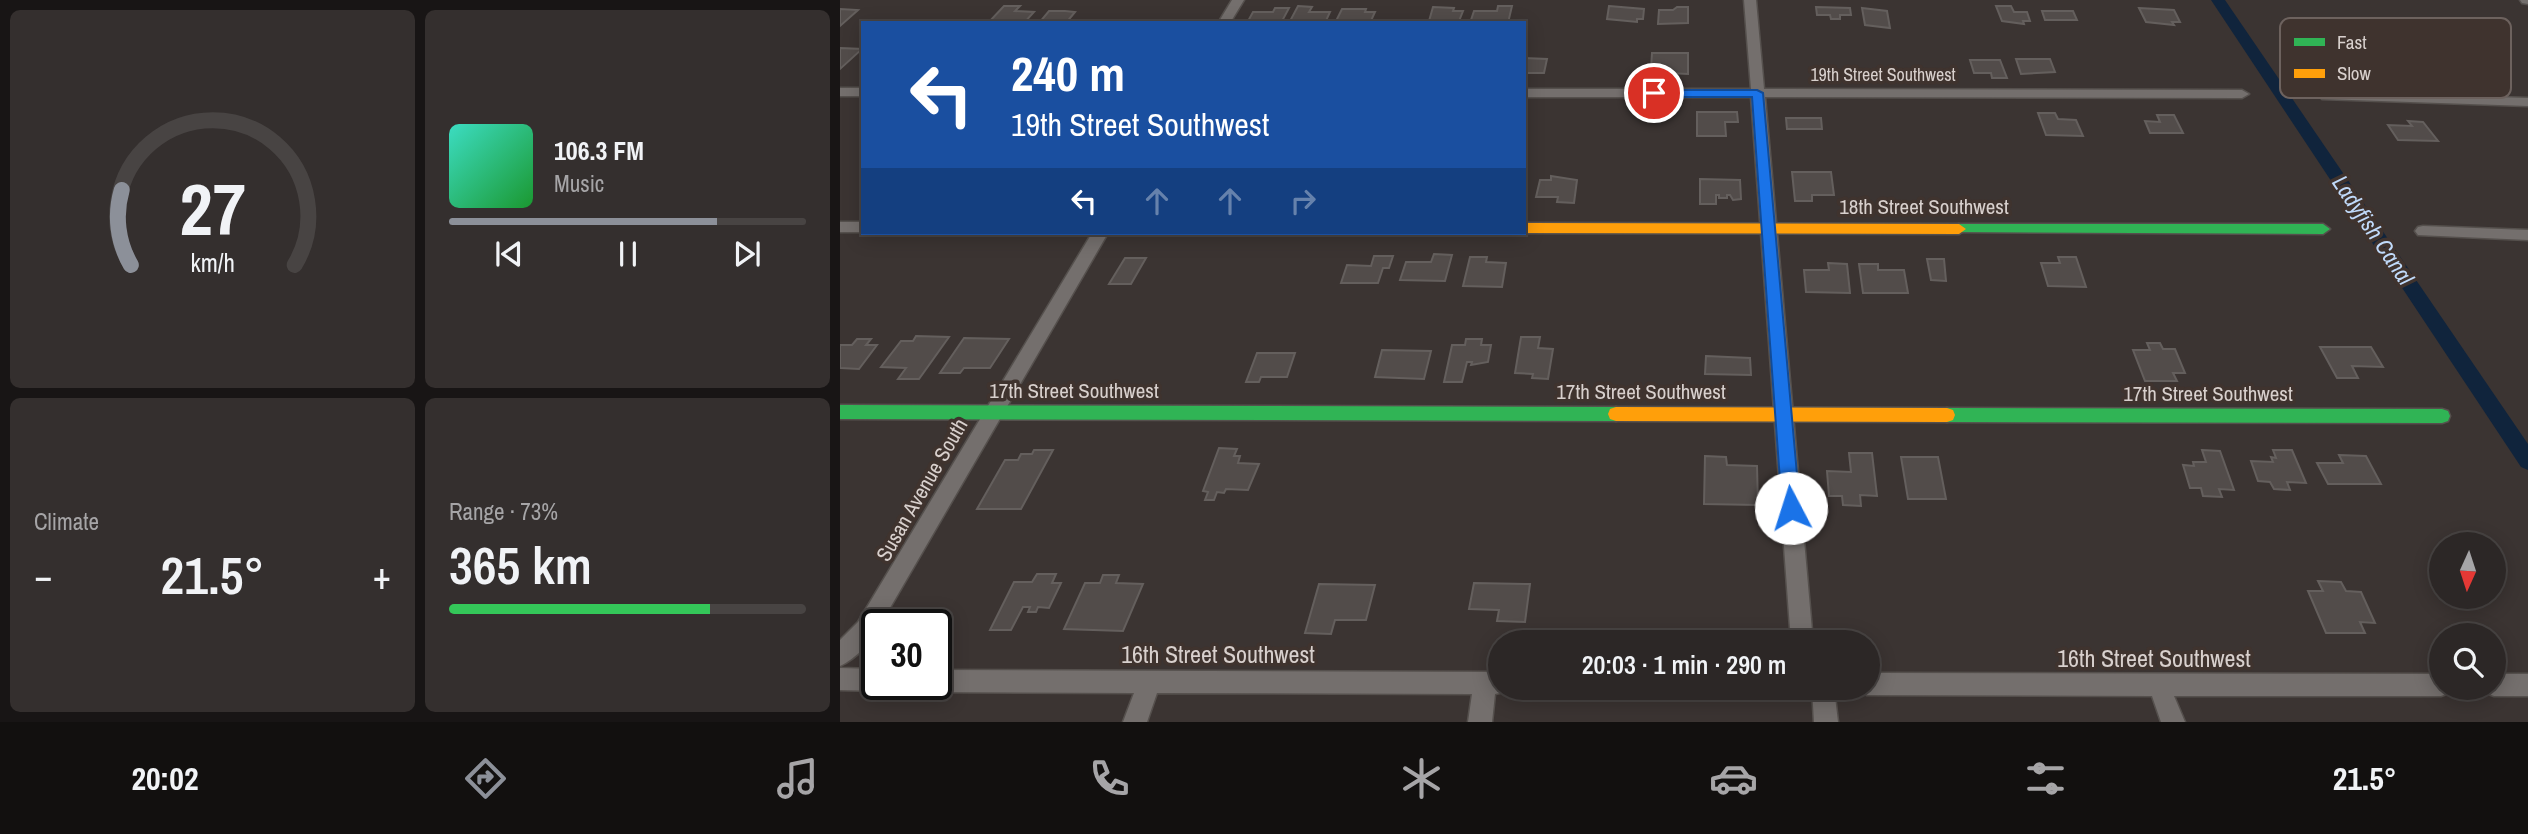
<!DOCTYPE html>
<meta charset="utf-8">
<style>
:root{--surface:#2c2726;--page:#342f2e;--text:#f1f3f6;--muted:#a6a5a7;--line:#484443;--accent:#8c9099}
body{margin:0;font-family:"Archivo Narrow",sans-serif;background:var(--page);color:var(--text);height:100vh;display:flex;flex-direction:column;font-size:26px;white-space:nowrap}
*{box-sizing:border-box;margin:0}
p{font-size:23px;color:var(--muted)}
.icon{flex:none;width:38px;height:38px;fill:none;stroke:currentColor;stroke-width:2;stroke-linecap:round;stroke-linejoin:round}
.map{position:relative;flex:1;overflow:hidden}
.sheet{display:flex;flex-direction:column;gap:10px;padding:10px;background:#181515;width:840px}
.sheet>*{flex:none}
.top-card{position:absolute;left:21px;top:21px;width:665px;height:214px;border-radius:0px;box-shadow:0 4px 18px #0003,0 0 0 2px var(--line);background:#1a4fa0;color:#fff;overflow:hidden}
.needle{width:46px;rotate:183deg}
.fabs{position:absolute;left:1589px;top:532px;display:grid;gap:14px}
.fabs a{display:grid;place-items:center;width:77px;height:77px;border-radius:50%;background:var(--surface);box-shadow:0 4px 18px #0003,0 0 0 2px var(--line);font-size:35px}
.speed{position:absolute;left:21px;top:609px;display:flex;gap:14px;font-size:35px;font-weight:700;text-align:center}
.speed>*{display:grid;place-content:center;width:91px;height:91px;border-radius:50%;background:var(--surface);box-shadow:0 4px 18px #0003,0 0 0 2px var(--line);line-height:1}
.speed .limit{border:4px solid #111;border-radius:10px;background:#fff;color:#111}
.pin{position:absolute;display:grid;place-items:center;width:60px;height:60px;color:#fff;margin:-30px;border:4px solid #fff;border-radius:50%;box-shadow:0 2px 7px #0007}
.me{position:absolute;width:77px;margin:-38px;rotate:355deg;stroke-linejoin:round;filter:drop-shadow(0 0 5px #0008)}
.turn{display:flex;align-items:center;gap:24px;height:147px;padding:0 35px;font-size:32px}
.turn .icon{width:91px;height:91px;stroke-width:2.5}
.turn b{display:block;font-size:49px;line-height:60px}
.lanes{display:flex;align-items:center;height:66px;padding:0 35px;background:#0003;justify-content:center;gap:35px;direction:ltr}
.lanes .off{opacity:.35}
.big{font-size:52px;font-weight:600;line-height:1.1}
.sheet .widget{flex:1;display:flex;flex-direction:column;justify-content:center;gap:10px;min-width:0;padding:0 24px;border-radius:10px;background:var(--page)}
.sheet .dial{align-items:center;gap:0}
.dial svg{height:182px;overflow:visible;fill:none;stroke:var(--line);stroke-width:7;stroke-linecap:round;text-anchor:middle}
.dial text{fill:var(--text);stroke:none}
.song{display:flex;align-items:center;gap:21px}
.cover{width:84px;height:84px;border-radius:10px;background:linear-gradient(135deg,hsl(170 70% 55%),hsl(130 70% 35%))}
.played{height:7px;border-radius:4px;background:linear-gradient(90deg,var(--accent) 75%,var(--line) 75%)}
.keys{display:flex;justify-content:space-around;direction:ltr}
.heat{display:flex;justify-content:space-between;align-items:center;font-size:38px;direction:ltr}
.charge{height:10px;border-radius:5px;background:linear-gradient(90deg,#34c759 73%,var(--line) 0)}
.sheet .tiles{flex:1;display:grid;gap:10px;grid-template-columns:repeat(2,1fr)}
.trip{position:absolute;left:648px;top:630px;width:392px;height:70px;border-radius:35px;background:var(--surface);box-shadow:0 4px 18px #0003,0 0 0 2px var(--line);font-weight:600;line-height:70px;text-align:center}
.menu{display:flex;height:112px;justify-content:space-around;align-items:center;background:#12100f;color:var(--muted)}
.menu .icon{width:49px;height:49px}
.menu .active{color:var(--accent)}
.menu b{font-size:32px;color:var(--text)}
main{display:flex;flex:1;min-height:0}
.map>svg:first-child{display:block}
.lines{fill:none;stroke-linecap:round;stroke-linejoin:round}
.canal{fill:#10243c;fill-rule:evenodd}
.building{fill:#524c4a;stroke:#645f5d;stroke-width:2}
.street-casing{stroke:#55504d;stroke-width:3}
.fast-casing{stroke:#55504d;stroke-width:3}
.slow-casing{stroke:#55504d;stroke-width:3}
.street{fill:#746f6d;fill-rule:evenodd}
.fast{fill:#30b455;fill-rule:evenodd}
.slow{fill:#ff9f0a;fill-rule:evenodd}
.route{fill:#1a73e8;stroke:#114b97;stroke-width:2}
.labels{text-anchor:middle;stroke-width:7;stroke-linejoin:round;paint-order:stroke}
.far-street-label{font-size:18px;fill:#d8d0cd;stroke:#3f332e}
.street-label{font-size:21px;fill:#d8d0cd;stroke:#3f332e}
.water-label{font-size:23px;font-style:italic;fill:#c0dafa;stroke:#3f332e}
.near-street-label{font-size:24px;fill:#d8d0cd;stroke:#3f332e}
.key{fill:#3f332e;stroke:#6d625e;stroke-width:2}
.key-label{font-size:19px;fill:#d8d0cd}
</style>
<main>
<section class="sheet">
<div class="tiles">
<div class="widget dial"><svg viewBox="0 0 100 80">
<path d="M14 69A42 42 0 1 1 86 69"/>
<path d="M14 69A42 42 0 0 1 10 36" stroke="#8c9099"/>
<text x="50" y="56" font-size="32" font-weight="700">27</text>
<text x="50" y="72" font-size="11">km/h</text>
</svg></div>
<div class="widget">
<div class="song"><i class="cover"></i><div><b>106.3 FM</b><p>Music</p></div></div>
<div class="played"></div>
<div class="keys"><svg class="icon" aria-label="previous" viewBox="0 0 24 24"><path d="M18 5L8 12l10 7zM5 5v14"/></svg><svg class="icon" aria-label="pause" viewBox="0 0 24 24"><path d="M8 5v14M16 5v14"/></svg><svg class="icon" aria-label="next" viewBox="0 0 24 24"><path d="M6 5l10 7-10 7zM19 5v14"/></svg></div>
</div>
<div class="widget"><p>Climate</p>
<div class="heat"><a>−</a><b class="big">21.5°</b><a>+</a></div>
</div>
<div class="widget"><p>Range · 73%</p><b class="big">365 km</b><div class="charge"></div></div>
</div>
</section>
<div class="map">
<svg width="1688" height="722" viewBox="0 0 1688 722">
<rect width="100%" height="100%" fill="#3b3432"/>
<g class="lines">
<path class="canal" d="M1371 0H1385L1688 444V470L1681 467Z"/>
</g>
<path class="building" d="M164 6H180L175 11 194 12 184 23H148Z
M458 6 472 7 469 12H490L485 23H449Z
M658 6H672L668 23H630L634 11H657Z
M769 6 804 9 803 19H797V22L767 19Z
M1156 6H1171L1174 12H1187L1190 21H1183L1184 24 1162 21Z
M593 7 614 8 613 11H623L619 21 598 23 589 21Z
M837 7H848V23L818 24 819 10H833Z
M976 7 1010 8 1011 15H1000V19H991L990 15H977Z
M435 8H449L441 23H407L413 12H433Z
M1022 8 1047 11 1050 28 1025 25Z
M1299 8 1334 10 1340 22H1332L1334 25 1306 22Z
M0 9 18 10 0 26Z
M502 9H526L525 12H535L530 23H495Z
M209 11H225L235 12 226 23H199Z
M1202 11H1233L1237 20H1205Z
M0 48 22 49 0 69Z
M812 53H848V74L828 73V68L811 69Z
M684 58 707 59 704 73H684Z
M1176 59H1210L1215 72 1181 74Z
M1130 60H1160L1167 78H1152L1151 73H1134Z
M857 112H897L898 122H885L886 136H857Z
M1198 113H1215L1218 119 1236 120 1243 136 1206 135Z
M1317 115H1334L1343 133H1310L1305 121 1320 122Z
M946 118H981L982 129H947Z
M1568 121 1583 122 1598 141 1558 140 1548 125 1572 126Z
M952 172H991L994 195H972V201H955Z
M711 176 737 180 734 203 717 202 718 197H696L700 180H711Z
M860 179 900 180 901 199 893 200 890 195H887V198H879V195H876V204H860Z
M594 254 612 255 605 281 560 280 566 262H591Z
M534 256H553L549 268H543L538 283H501L507 265 531 266Z
M630 257H647L646 262 666 263 662 287 623 286Z
M1218 257H1236L1246 287 1208 286 1201 263H1220Z
M285 258H306L291 284H269Z
M1087 259H1104L1106 281 1091 280Z
M988 263 1007 264 1010 293 966 292 964 270H989Z
M1019 264H1038V270H1064L1068 293H1023Z
M76 336 109 337 79 379H58L66 368 41 367 61 341H73Z
M681 337H700L698 348 713 349 708 379 692 378 693 374 675 373Z
M124 338 169 339 150 368H124L120 373H100Z
M17 339H31L26 345H37L19 369 0 368V345H12Z
M626 339H642L641 345H651L648 362 631 365 632 362H627L622 382H604L612 345H625Z
M1307 343H1320L1323 349H1335L1345 373H1333L1337 381H1305L1293 350H1310Z
M1480 347H1531L1543 367 1512 366 1518 378H1497Z
M542 350 591 351 584 379 535 377Z
M417 353H455L447 377H421L419 382H406Z
M866 356 910 358 911 375 865 374Z
M379 448 397 449 394 456H400L398 463 419 464 408 490 386 489 384 493 377 492 374 500H365L368 492 363 491Z
M194 450H213L181 509H137L165 460H178L181 454H192Z
M1362 450 1380 451 1394 490 1379 489 1382 497 1363 496 1361 488H1350L1343 465 1354 466 1353 462H1366Z
M1433 450H1452L1466 483 1447 482 1450 490 1434 489 1430 482 1418 481 1411 461 1433 462 1431 457 1436 458Z
M1009 453H1032L1037 496 1020 495 1021 506 1003 505 1002 496H989L987 471 1011 472Z
M1499 455 1526 456 1541 484H1488L1477 463H1503Z
M865 456 886 457 887 465 917 466 918 505 864 504Z
M1061 457H1098L1106 499H1068Z
M197 574H216L212 583H221L209 608 198 607 196 612H188L190 607H183L171 630H150L174 582H192Z
M263 575H279L276 583 303 584 283 631 224 629 245 583H260Z
M1478 581 1501 582 1506 591 1521 592 1535 623 1520 622 1525 633H1486L1468 591H1483Z
M634 583 690 584 685 622 657 621 659 610 629 609Z
M479 584 535 585 526 620H495L491 634 465 633Z"/>
<g class="lines">
<defs>
<path id="street" d="M392 0H404L390 23H378Z
M904 0H916L924 89 1402 90 1409 94 1402 98 925 97 973 642H951L911 97H684V89H911Z
M1680 0H1688V4L1682 3Z
M0 88H23V96H0Z
M1487 92 1688 98V106L1482 99 1480 96Z
M0 222H23V232H0Z
M1583 226 1688 230V240L1578 235 1575 231 1578 227Z
M252 233H268L40 625H37C37 640 13 660 0 666V640L18 622Z
M0 668 37 669V684H46L37 691 0 690Z
M96 670 660 672V688H669L668 691 655 694 652 722H628L632 694 317 693 307 722H283L294 693 96 692 88 689 86 684H96Z
M1027 673 1601 674V688H1611L1609 693 1601 696H1334L1345 722H1321L1312 696 1027 695 1019 692 1017 688H1027Z
M1654 674H1688V696H1654L1646 693 1644 688H1654Z
M972 688H994L998 722H974Z"/>
<path id="fast" d="M1119 224H1483L1490 229 1483 234 1114 232 1112 229 1114 226Z
M0 405 776 407 782 409 784 414 782 419 776 421 0 419Z
M1107 408 1602 409 1608 411 1610 416 1608 421 1602 423 1107 422 1101 420 1099 415 1101 410Z"/>
<path id="slow" d="M684 223 1119 224 1126 229 1119 234 684 233Z
M776 407 1107 408 1113 410 1115 415 1113 420 1107 422 776 421 770 419 768 414 770 409Z"/>
</defs>
<use href="#street" class="street-casing"/>
<use href="#fast" class="fast-casing"/>
<use href="#slow" class="slow-casing"/>
<use href="#street" class="street"/>
<use href="#fast" class="fast"/>
<use href="#slow" class="slow"/>
</g>
<path class="route" d="M917 90 923 93 960 508 957 514 951 516 945 514 942 508 912 97H814L808 93 814 90Z"/>
<g class="labels">
<g class="far-street-label">
<text x="1043" y="81">19th Street Southwest</text>
</g>
<g class="street-label">
<text x="1084" y="214">18th Street Southwest</text>
<text x="234" y="398">17th Street Southwest</text>
<text x="801" y="399">17th Street Southwest</text>
<text x="1368" y="401">17th Street Southwest</text>
<text transform="translate(82 490) rotate(-60)" y="7">Susan Avenue South</text>
</g>
<g class="water-label">
<text transform="translate(1533 230) rotate(56)" y="8">Ladyfish Canal</text>
</g>
<g class="near-street-label">
<text x="378" y="663">16th Street Southwest</text>
<text x="1314" y="667">16th Street Southwest</text>
</g>
</g>
<rect x="1440" y="18" width="231" height="80" rx="10" class="key"/>
<rect x="1454" y="38" width="31" height="8" fill="#30b455"/>
<rect x="1454" y="69" width="31" height="9" fill="#ff9f0a"/>
<g class="key-label">
<text x="1497" y="49">Fast</text>
<text x="1497" y="80">Slow</text>
</g>
</svg>
<div class="fabs">
<a><svg class="needle" viewBox="-14 -14 28 28"><path d="M0-13l5 13h-10z" fill="#e53935"/><path d="M0 13l5-13h-10z" fill="#a6a5a7"/></svg></a>
<a><svg class="icon" aria-label="search" viewBox="0 0 24 24"><circle cx="10" cy="10" r="6"/><path d="M15 15l6 6"/></svg></a>
</div>
<div class="speed"><div class="limit">30</div></div>
<div class="pin" style="left:814px;top:93px;background:#d93025"><svg class="icon" aria-label="arrive" viewBox="0 0 24 24"><path d="M6 21V4h12l-3 4 3 4H6"/></svg></div>
<svg class="me" style="left:951px;top:508px" viewBox="-20 -20 40 40"><circle r="19" fill="#fff"/><path d="M0-13L10 11 0 6-10 11z" fill="#1a73e8"/></svg>
<div class="trip">20:03 · 1 min · 290 m</div>
<div class="top-card">
<div class="turn"><svg class="icon" aria-label="left" viewBox="0 0 24 24"><path d="M17 20v-9H6M10 6l-5 5 5 5"/></svg><div><b>240 m</b>19th Street Southwest</div></div>
<div class="lanes"><svg class="icon" aria-label="left" viewBox="0 0 24 24"><path d="M17 20v-9H6M10 6l-5 5 5 5"/></svg><svg class="icon off" aria-label="ahead" viewBox="0 0 24 24"><path d="M12 20V5M6 11l6-6 6 6"/></svg><svg class="icon off" aria-label="ahead" viewBox="0 0 24 24"><path d="M12 20V5M6 11l6-6 6 6"/></svg><svg class="icon off" aria-label="right" viewBox="0 0 24 24"><path d="M7 20v-9h11M14 6l5 5-5 5"/></svg></div>
</div>
</div>
</main>
<nav class="menu">
<b>20:02</b>
<svg class="icon active" aria-label="directions" viewBox="0 0 24 24"><path d="M12 3l9 9-9 9-9-9zM9 14v-3h6M13 9l2 2-2 2"/></svg>
<svg class="icon" aria-label="music" viewBox="0 0 24 24"><path d="M9 18V5l10-2v13"/><circle cx="6" cy="18" r="3"/><circle cx="16" cy="16" r="3"/></svg>
<svg class="icon" aria-label="phone" viewBox="0 0 24 24"><path d="M5 4h4l2 5-3 2q2 4 5 5l2-3 5 2v4C11 20 4 13 5 4z"/></svg>
<svg class="icon" aria-label="climate" viewBox="0 0 24 24"><path d="M12 3v18M4 7l16 10M4 17L20 7"/></svg>
<svg class="icon" aria-label="car" viewBox="0 0 24 24"><path d="M5 17H2v-5l4-1 3-4h7l3 4 3 1v5h-3M9 17h6M6 11h13"/><circle cx="7" cy="17" r="2"/><circle cx="17" cy="17" r="2"/></svg>
<svg class="icon" aria-label="filters" viewBox="0 0 24 24"><path d="M4 7h16M4 17h16"/><circle cx="9" cy="7" r="2"/><circle cx="15" cy="17" r="2"/></svg>
<b>21.5°</b>
</nav>
